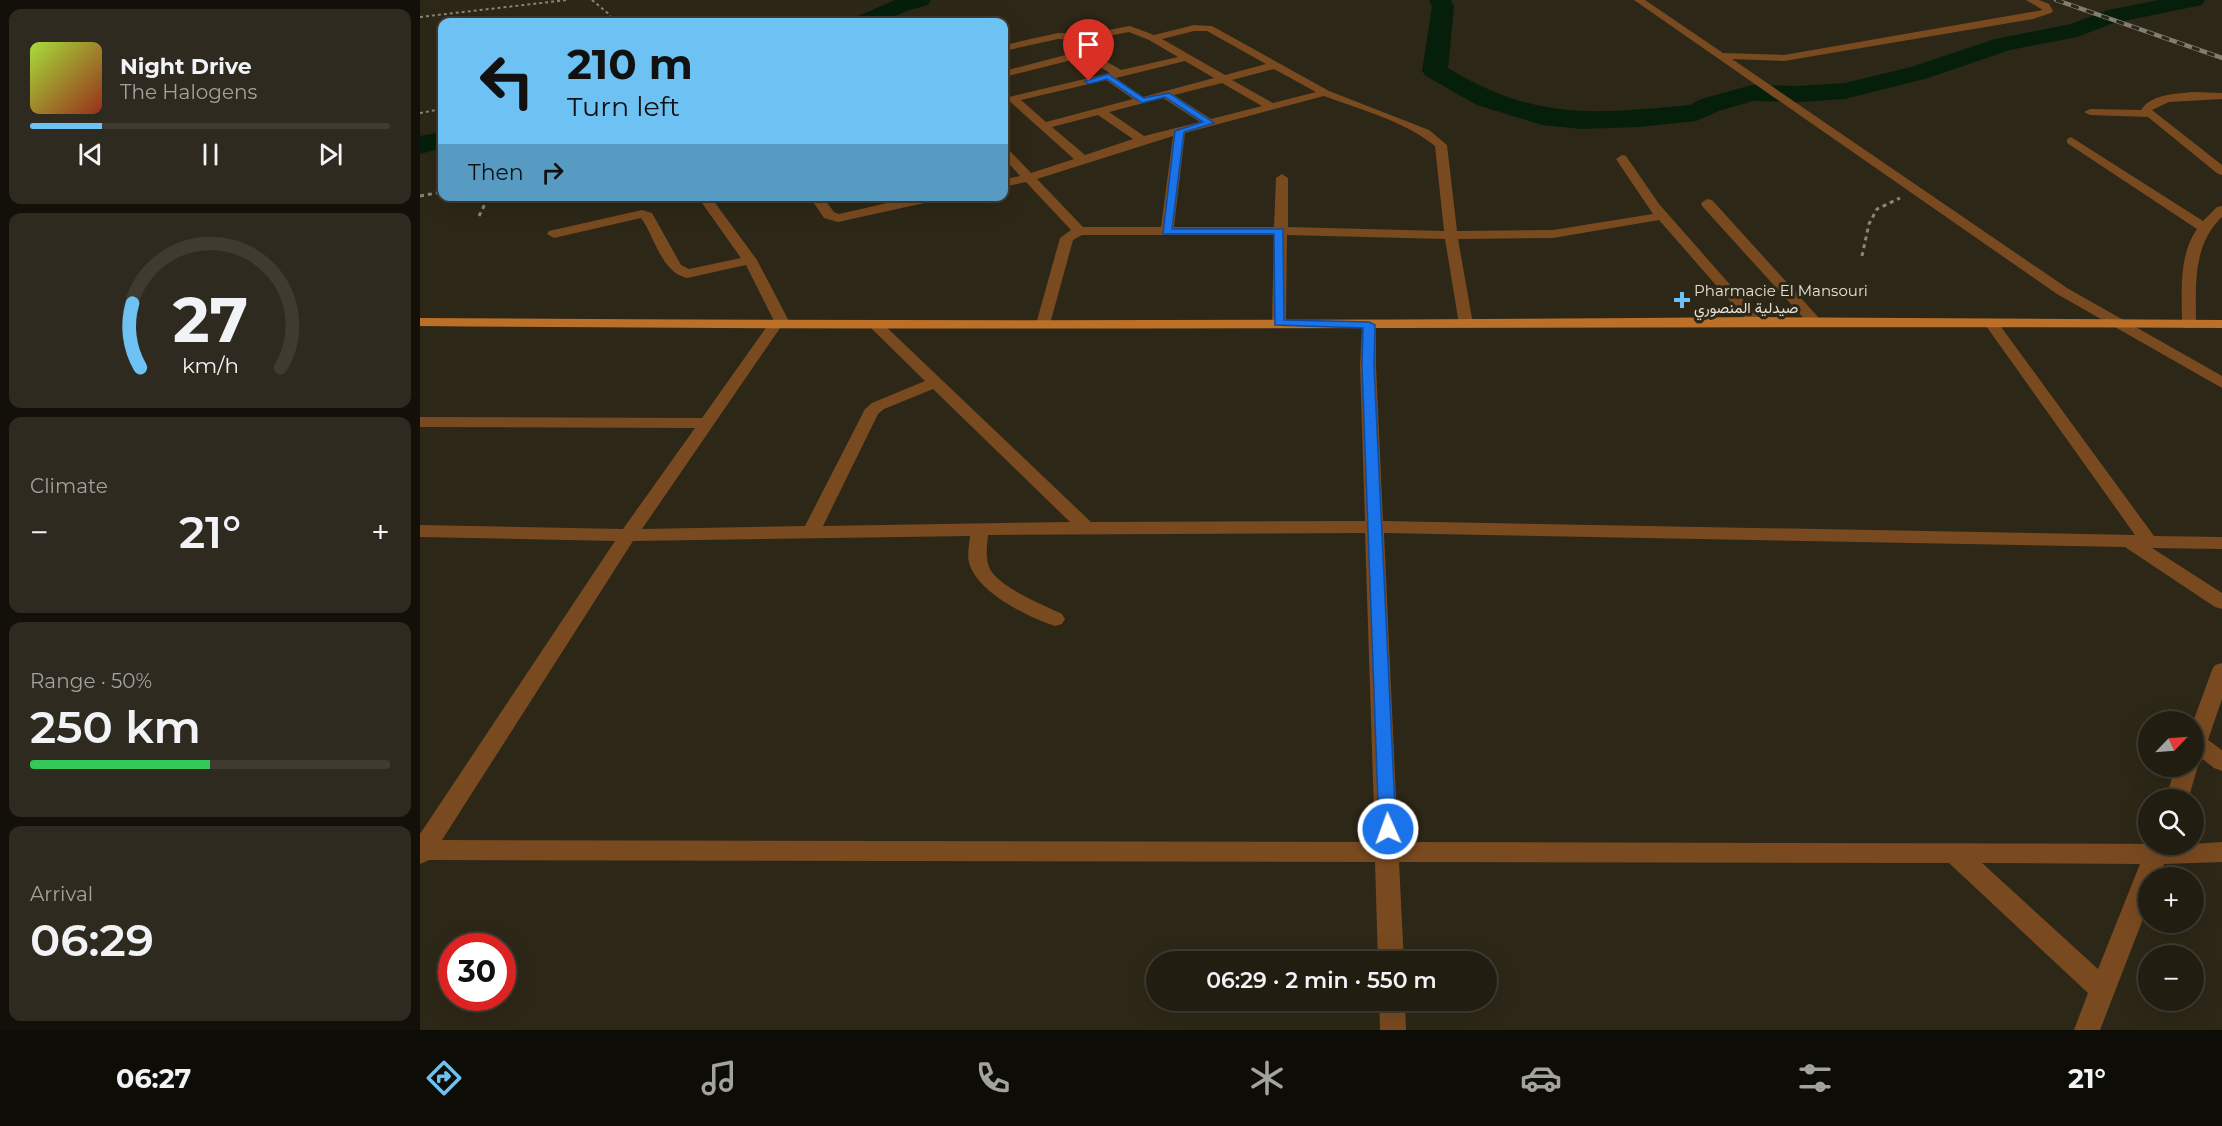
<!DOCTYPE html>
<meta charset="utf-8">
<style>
:root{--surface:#221d11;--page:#2e2a1f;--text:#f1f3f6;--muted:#a2a29f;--line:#3f3b31;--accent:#6dc2f3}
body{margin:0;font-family:Montserrat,Vazirmatn,sans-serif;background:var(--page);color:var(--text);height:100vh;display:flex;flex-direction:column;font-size:22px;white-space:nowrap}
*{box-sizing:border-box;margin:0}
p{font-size:20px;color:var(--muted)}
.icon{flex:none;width:33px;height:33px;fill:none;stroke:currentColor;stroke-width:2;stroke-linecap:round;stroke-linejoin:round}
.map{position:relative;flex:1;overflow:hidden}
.details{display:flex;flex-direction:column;gap:9px;padding:9px;background:#131009;width:420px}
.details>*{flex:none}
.banner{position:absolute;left:18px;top:18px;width:570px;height:183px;border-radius:12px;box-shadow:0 6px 24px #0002,0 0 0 2px var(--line);background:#6dc2f3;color:#111;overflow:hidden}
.needle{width:39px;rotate:65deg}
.controls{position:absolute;left:1718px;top:711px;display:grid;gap:12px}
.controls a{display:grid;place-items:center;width:66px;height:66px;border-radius:50%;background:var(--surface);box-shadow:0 6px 24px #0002,0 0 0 2px var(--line);font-size:30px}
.speed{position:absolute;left:18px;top:933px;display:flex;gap:12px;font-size:30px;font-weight:700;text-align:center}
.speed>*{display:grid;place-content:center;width:78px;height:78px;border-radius:50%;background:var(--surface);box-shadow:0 6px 24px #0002,0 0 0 2px var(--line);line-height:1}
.speed .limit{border:9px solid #d22;background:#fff;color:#111}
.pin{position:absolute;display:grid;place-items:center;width:51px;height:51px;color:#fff;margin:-62px -26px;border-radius:50% 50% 50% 0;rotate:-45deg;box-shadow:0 0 6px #0007}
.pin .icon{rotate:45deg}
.me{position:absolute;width:66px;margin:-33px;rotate:358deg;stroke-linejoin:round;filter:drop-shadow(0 0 4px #0008)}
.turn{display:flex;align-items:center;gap:21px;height:126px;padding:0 30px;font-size:27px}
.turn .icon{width:78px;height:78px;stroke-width:2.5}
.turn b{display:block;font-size:42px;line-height:51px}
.then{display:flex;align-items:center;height:57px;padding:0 30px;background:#0003;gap:12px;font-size:22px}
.big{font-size:45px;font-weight:600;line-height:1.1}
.details .card{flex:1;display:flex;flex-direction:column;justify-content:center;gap:9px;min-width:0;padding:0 21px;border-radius:12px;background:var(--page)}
.details .dial{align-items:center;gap:0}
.dial svg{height:156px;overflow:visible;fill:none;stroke:var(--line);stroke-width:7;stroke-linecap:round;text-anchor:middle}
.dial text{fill:var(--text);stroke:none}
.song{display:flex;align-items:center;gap:18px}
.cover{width:72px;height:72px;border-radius:9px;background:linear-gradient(135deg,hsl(80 70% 55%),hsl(10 70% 35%))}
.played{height:6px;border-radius:3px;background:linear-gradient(90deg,var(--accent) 20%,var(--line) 20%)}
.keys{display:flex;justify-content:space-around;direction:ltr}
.heat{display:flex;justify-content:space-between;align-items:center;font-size:33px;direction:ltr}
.charge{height:9px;border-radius:4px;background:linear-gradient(90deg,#34c759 50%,var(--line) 0)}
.trip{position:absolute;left:726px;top:951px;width:351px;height:60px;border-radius:30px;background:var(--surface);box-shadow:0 6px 24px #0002,0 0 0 2px var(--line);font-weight:600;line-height:60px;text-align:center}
.menu{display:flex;height:96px;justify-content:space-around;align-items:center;background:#0e0c07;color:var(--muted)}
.menu .icon{width:42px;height:42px}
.menu .selected{color:var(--accent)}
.menu b{font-size:27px;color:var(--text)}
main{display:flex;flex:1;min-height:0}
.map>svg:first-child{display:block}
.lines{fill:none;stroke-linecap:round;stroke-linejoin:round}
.river{fill:#051f0a;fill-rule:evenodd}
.path-far1{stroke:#8a8578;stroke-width:2;stroke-dasharray:3 3;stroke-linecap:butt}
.path{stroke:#8a8578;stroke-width:3;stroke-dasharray:4 4;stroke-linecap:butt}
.minor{fill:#794a20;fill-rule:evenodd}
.major{fill:#bc6f26;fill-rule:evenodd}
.rail-casing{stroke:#827d70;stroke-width:4.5}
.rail{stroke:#2d2717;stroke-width:3;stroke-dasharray:8;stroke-linecap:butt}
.route{fill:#1a73e8;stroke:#114b97;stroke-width:1.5}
.poi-dot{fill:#6dc2f3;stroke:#2d2717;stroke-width:2}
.labels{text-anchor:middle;stroke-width:6;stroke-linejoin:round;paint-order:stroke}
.far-poi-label{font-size:15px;fill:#e5e1d7;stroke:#2d2717;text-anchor:start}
</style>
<main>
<section class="details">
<div class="card">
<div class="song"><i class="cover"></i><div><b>Night Drive</b><p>The Halogens</p></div></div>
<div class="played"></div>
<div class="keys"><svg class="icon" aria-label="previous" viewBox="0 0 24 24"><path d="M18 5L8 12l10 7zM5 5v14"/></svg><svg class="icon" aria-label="pause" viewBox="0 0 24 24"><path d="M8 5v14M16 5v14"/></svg><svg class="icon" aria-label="next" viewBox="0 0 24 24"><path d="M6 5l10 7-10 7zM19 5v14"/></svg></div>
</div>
<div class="card dial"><svg viewBox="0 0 100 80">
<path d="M14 69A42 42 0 1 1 86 69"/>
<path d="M14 69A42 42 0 0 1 10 36" stroke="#6dc2f3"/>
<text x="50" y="56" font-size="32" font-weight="700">27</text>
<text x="50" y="72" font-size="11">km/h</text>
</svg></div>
<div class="card"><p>Climate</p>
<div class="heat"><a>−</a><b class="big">21°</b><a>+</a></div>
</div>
<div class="card"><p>Range · 50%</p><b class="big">250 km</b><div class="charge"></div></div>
<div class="card"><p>Arrival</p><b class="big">06:29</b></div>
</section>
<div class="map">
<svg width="1802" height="1030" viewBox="0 0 1802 1030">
<rect width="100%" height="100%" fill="#2d2717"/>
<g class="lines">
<path class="river" d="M475 0H511L508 5 487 11 462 22H432L436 17Z
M1009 0H1031L1034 7 1028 68C1115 121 1173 114 1270 105L1281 99 1332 85 1379 86 1425 83 1491 67 1575 39 1651 24 1688 10 1739 0H1785L1782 5 1694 23 1657 37 1590 50 1508 78 1425 99 1379 102 1333 101 1299 111 1276 121 1218 127 1161 129 1122 125 1057 105 1006 76 1002 71 1012 7Z
M22 132V148L0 154V136Z"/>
<path class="path-far1" d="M172 0 190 15 191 22
M0 17 147 0
M0 113 22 109"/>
<path class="path" d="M0 196 22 192
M59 216 69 196
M1442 256 1449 224 1457 209 1480 198"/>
<path class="minor" d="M1214 0H1225L1303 53 1364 55 1623 10 1606 0H1619L1629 4 1633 11 1631 13 1613 19 1364 61 1312 59 1647 288 1802 376V388L1637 294Z
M774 25 792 26 909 91 1009 130 1027 145 1037 231 1133 230 1233 214 1196 159 1202 155 1206 156 1239 204 1342 321 1335 325 1330 324 1239 220 1133 238 1038 239 1053 324 1046 328 1039 324 1025 239 867 235 866 323 859 327 852 323 854 235H662L653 240 630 324 623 328 618 327 616 324 640 238 651 230 606 182 584 187V179L600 176 584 158V149H588L611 173 654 159 587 99 589 97 690 73 664 57 584 77V71L657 52 653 48 658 45 701 70 758 57 729 40 709 32 667 40 638 39 584 51V45L638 33 667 34 710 26 734 35ZM774 31H787L846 64 805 75 742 39ZM765 61 794 78 723 97 696 78ZM854 69 896 92 853 103 812 80ZM686 80 713 99 626 122 601 100ZM802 83 842 106 791 119 754 95ZM904 96C942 110 984 121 1015 146L1024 231 868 227V178L862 174 856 178 854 227H754L765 133ZM743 98 780 122 724 136 689 112ZM678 115 713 139 665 155 632 127ZM753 136 741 227H663L617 179Z
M1773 92 1802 93V99L1749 102 1732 110 1802 165V175L1798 174 1728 117 1670 115 1664 112 1670 109 1721 110C1731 94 1755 94 1773 92Z
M1651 137 1783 221 1797 207 1802 206V217C1772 245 1776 287 1776 325L1774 328H1764L1762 325C1762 294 1758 256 1777 229L1647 143V139Z
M277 196H290L337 260 371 325 369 328H360L222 529 385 526 445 409 452 403 505 381 451 328 449 325 456 321 461 322 671 522 945 521 940 366 942 325 949 321 956 325V366L963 521 1715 535 1564 323 1571 319 1576 320 1734 536 1802 537V549L1732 548 1802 593V609L1795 607 1705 547 964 533 978 842 1773 844 1802 842V862L1744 864 1739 878H1728V906L1680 1030H1654L1668 993 1529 863 979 862 984 962H958L955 862 9 860 0 864V834L195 541 0 537V525L203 529 275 428 0 427V417L282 418 350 322 354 321 326 265 267 278C241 272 235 237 221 218L134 238 127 234 129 231 222 210 232 213 261 265 269 269 321 258ZM513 389 650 522 403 526 458 414 464 409ZM945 533 955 842 22 840 213 541 550 536C549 546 546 559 551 568 562 594 609 618 635 626L642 624 645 619 642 614C622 604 580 588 570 569 565 559 567 546 568 535ZM1562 863 1720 864 1678 969Z
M389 196H402L414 212 419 214 498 196H524L518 200 418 222 404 218Z
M1287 199 1292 200 1399 318 1401 321 1399 324H1389L1282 206 1281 203Z
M1802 663V699L1788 740 1802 750V771L1794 768 1780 757 1773 759 1778 766 1768 800H1745L1756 766H1773V722L1792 670 1795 665Z
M959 1000H985L986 1030H960Z"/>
<path class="major" d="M1335 317 1802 320V328C1201 325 601 332 0 326V318C445 321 890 321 1335 317Z"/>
<defs>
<path id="rail" d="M1636 0 1802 58"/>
</defs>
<use href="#rail" class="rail-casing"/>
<use href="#rail" class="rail"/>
</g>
<path class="route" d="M688 74 724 98 749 93 794 123 764 132 752 229H863L864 320 949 322 955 325 954 366 976 829 974 834 968 836 961 834 959 829 942 366 943 328 855 325 854 234H743L755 131 783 122 745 97 722 103 687 79 669 84 665 81Z"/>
<path class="poi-dot" d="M1259 291h6v6h6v6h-6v6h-6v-6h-6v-6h6z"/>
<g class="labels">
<g class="far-poi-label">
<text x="1274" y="296">Pharmacie El Mansouri<tspan x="1274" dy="17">صيدلية المنصوري</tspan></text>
</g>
</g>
</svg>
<div class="controls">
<a><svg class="needle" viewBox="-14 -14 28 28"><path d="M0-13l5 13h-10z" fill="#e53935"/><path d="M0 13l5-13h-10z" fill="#a2a29f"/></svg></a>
<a><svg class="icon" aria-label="search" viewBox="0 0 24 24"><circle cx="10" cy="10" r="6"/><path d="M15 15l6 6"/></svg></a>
<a>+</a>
<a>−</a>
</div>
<div class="speed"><div class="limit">30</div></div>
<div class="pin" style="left:669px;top:81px;background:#d93025"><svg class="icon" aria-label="arrive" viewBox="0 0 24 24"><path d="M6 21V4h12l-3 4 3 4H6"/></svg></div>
<svg class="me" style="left:968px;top:829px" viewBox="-20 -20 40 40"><circle r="17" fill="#1a73e8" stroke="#fff" stroke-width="3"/><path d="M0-11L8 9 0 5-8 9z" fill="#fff"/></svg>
<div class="trip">06:29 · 2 min · 550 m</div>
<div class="banner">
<div class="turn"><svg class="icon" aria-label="left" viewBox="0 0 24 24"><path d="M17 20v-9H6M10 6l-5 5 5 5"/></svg><div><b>210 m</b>Turn left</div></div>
<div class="then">Then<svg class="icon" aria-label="right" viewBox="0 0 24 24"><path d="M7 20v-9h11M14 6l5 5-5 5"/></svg></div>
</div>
</div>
</main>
<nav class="menu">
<b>06:27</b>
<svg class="icon selected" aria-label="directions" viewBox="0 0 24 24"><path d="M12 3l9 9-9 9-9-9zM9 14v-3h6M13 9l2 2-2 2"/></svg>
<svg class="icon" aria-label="music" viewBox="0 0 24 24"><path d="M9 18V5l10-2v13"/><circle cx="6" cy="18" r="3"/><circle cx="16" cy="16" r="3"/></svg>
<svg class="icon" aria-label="phone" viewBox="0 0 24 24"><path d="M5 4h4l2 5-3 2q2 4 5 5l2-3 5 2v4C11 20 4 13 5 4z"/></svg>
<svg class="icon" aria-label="climate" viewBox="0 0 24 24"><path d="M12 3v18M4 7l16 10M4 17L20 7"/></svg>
<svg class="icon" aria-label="car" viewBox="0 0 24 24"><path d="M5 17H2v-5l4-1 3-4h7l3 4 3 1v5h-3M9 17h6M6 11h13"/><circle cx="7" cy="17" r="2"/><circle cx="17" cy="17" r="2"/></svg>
<svg class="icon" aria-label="filters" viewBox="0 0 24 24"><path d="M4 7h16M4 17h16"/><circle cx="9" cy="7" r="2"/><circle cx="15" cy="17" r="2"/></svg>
<b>21°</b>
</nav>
